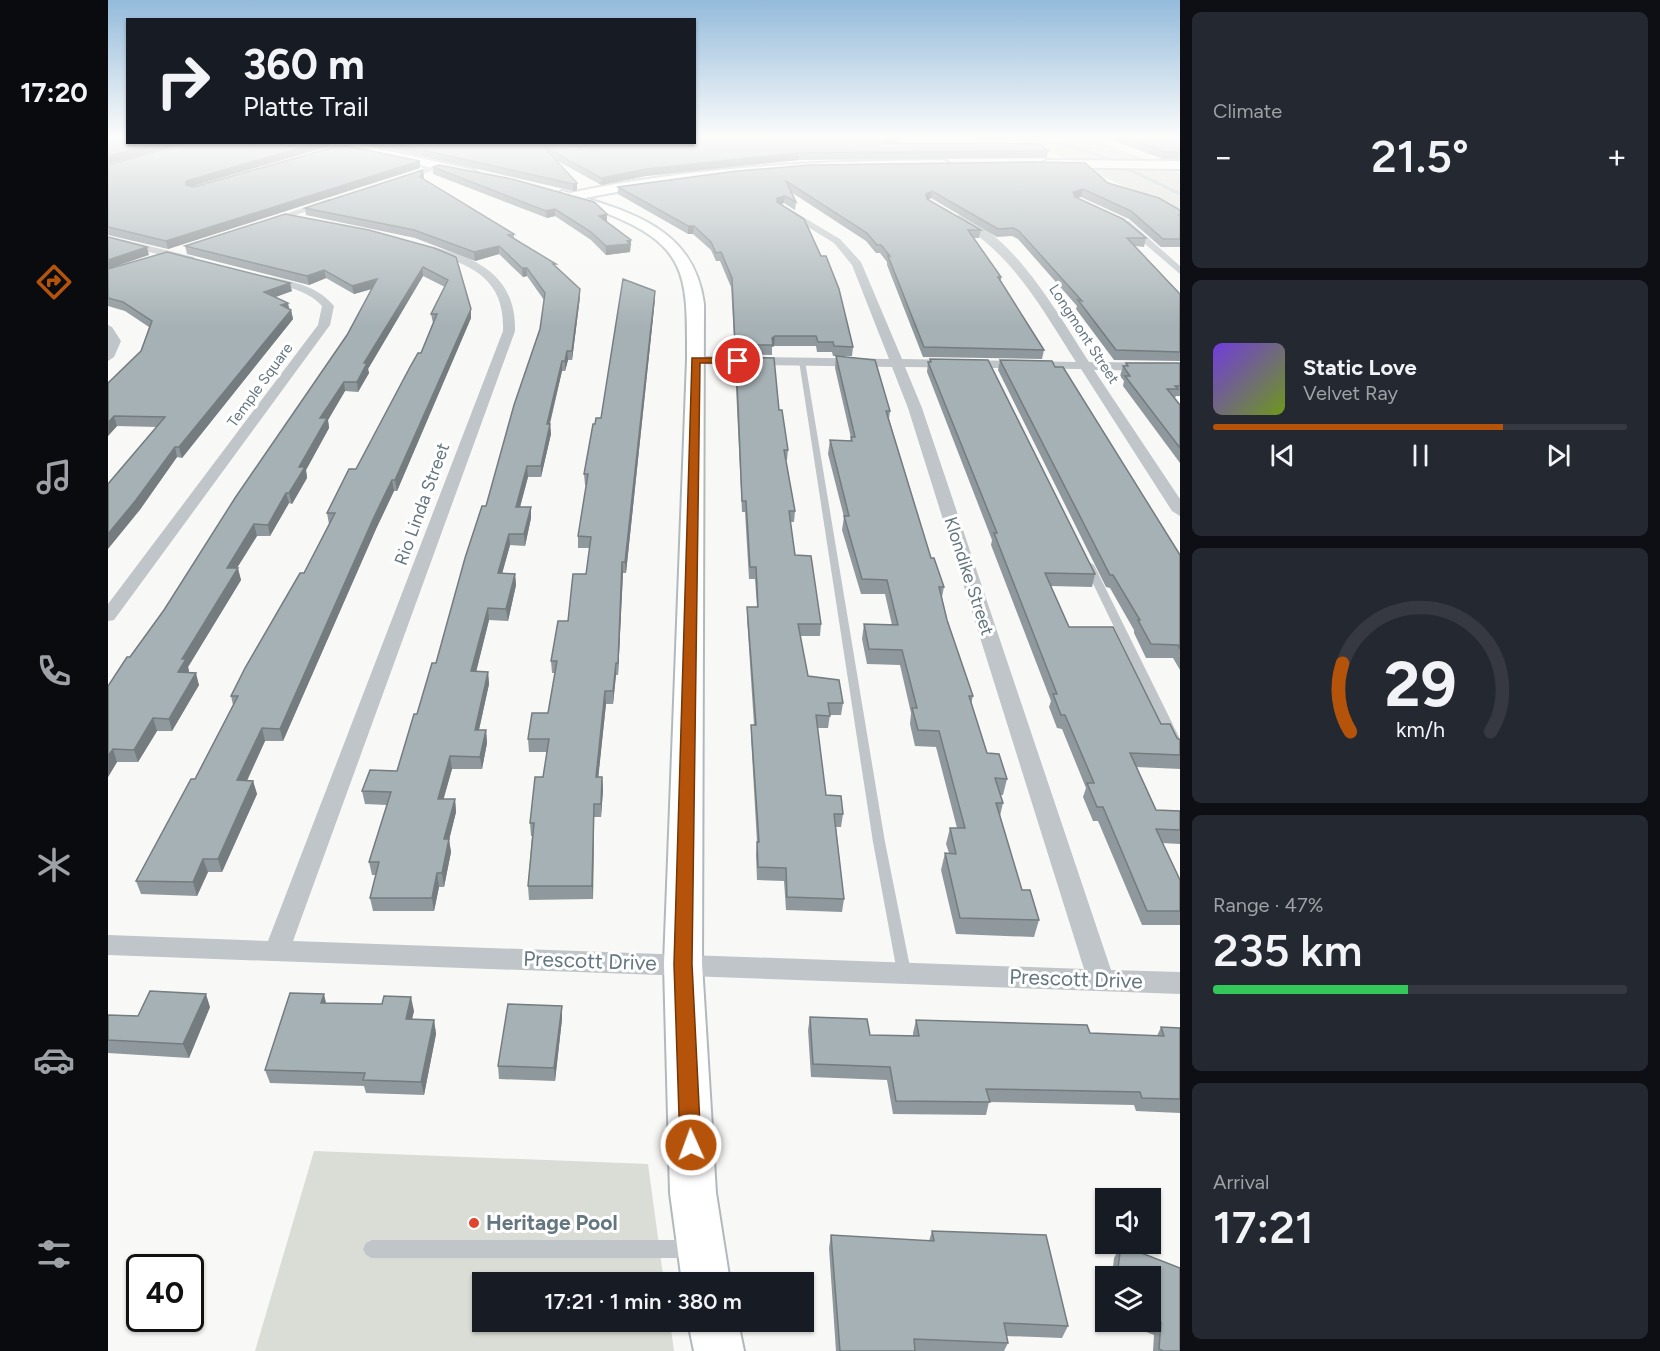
<!DOCTYPE html>
<meta charset="utf-8">
<style>
:root{--surface:#171b24;--page:#242831;--text:#f1f3f6;--muted:#9ea1a6;--line:#363941;--accent:#b45309}
body{margin:0;font-family:Figtree,sans-serif;background:var(--page);color:var(--text);height:100vh;display:flex;flex-direction:column;font-size:22px;white-space:nowrap}
*{box-sizing:border-box;margin:0}
p{font-size:20px;color:var(--muted)}
.icon{flex:none;width:33px;height:33px;fill:none;stroke:currentColor;stroke-width:2;stroke-linecap:round;stroke-linejoin:round}
.map{position:relative;flex:1;overflow:hidden}
.panel{display:flex;flex-direction:column;gap:12px;padding:12px;background:#0d0f14;width:480px}
.panel>*{flex:none}
.guide{position:absolute;left:18px;top:18px;width:570px;height:126px;border-radius:0px;box-shadow:0 2px 4px #0004;background:#171b24;color:var(--text);overflow:hidden}
.controls{position:absolute;left:987px;top:1188px;display:grid;gap:12px}
.controls a{display:grid;place-items:center;width:66px;height:66px;border-radius:0px;background:var(--surface);box-shadow:0 2px 4px #0004;font-size:30px}
.speed{position:absolute;left:18px;top:1254px;display:flex;gap:12px;font-size:30px;font-weight:700;text-align:center}
.speed>*{display:grid;place-content:center;width:78px;height:78px;border-radius:50%;background:var(--surface);box-shadow:0 2px 4px #0004;line-height:1}
.speed .limit{border:3px solid #111;border-radius:9px;background:#fff;color:#111}
.pin{position:absolute;display:grid;place-items:center;width:51px;height:51px;color:#fff;margin:-26px;border:3px solid #fff;border-radius:50%;box-shadow:0 2px 6px #0007}
.me{position:absolute;width:66px;margin:-33px;rotate:358deg;stroke-linejoin:round;filter:drop-shadow(0 0 4px #0008)}
.turn{display:flex;align-items:center;gap:21px;height:126px;padding:0 18px;font-size:27px}
.turn .icon{width:78px;height:78px;stroke-width:2.5}
.turn b{display:block;font-size:42px;line-height:51px}
.big{font-size:45px;font-weight:600;line-height:1.1}
.panel .tile{flex:1;display:flex;flex-direction:column;justify-content:center;gap:9px;min-width:0;padding:0 21px;border-radius:9px;background:var(--page)}
.panel .dial{align-items:center;gap:0}
.dial svg{height:156px;overflow:visible;fill:none;stroke:var(--line);stroke-width:7;stroke-linecap:round;text-anchor:middle}
.dial text{fill:var(--text);stroke:none}
.song{display:flex;align-items:center;gap:18px}
.cover{width:72px;height:72px;border-radius:9px;background:linear-gradient(135deg,hsl(260 70% 55%),hsl(80 70% 35%))}
.played{height:6px;border-radius:3px;background:linear-gradient(90deg,var(--accent) 70%,var(--line) 70%)}
.keys{display:flex;justify-content:space-around;direction:ltr}
.heat{display:flex;justify-content:space-between;align-items:center;font-size:33px;direction:ltr}
.charge{height:9px;border-radius:4px;background:linear-gradient(90deg,#34c759 47%,var(--line) 0)}
.trip{position:absolute;left:364px;top:1272px;width:342px;height:60px;border-radius:0px;background:var(--surface);box-shadow:0 2px 4px #0004;font-weight:600;line-height:60px;text-align:center}
main{display:flex;flex:1;min-height:0}
.dock{display:flex;flex-direction:column;width:108px;justify-content:space-around;align-items:center;background:#090b0e;color:var(--muted)}
.dock .icon{width:42px;height:42px}
.dock .active{color:var(--accent)}
.dock b{font-size:27px;color:var(--text)}
.map>svg:first-child{display:block}
.green{fill:#d9ddd5}
.lines{fill:none;stroke-linecap:round;stroke-linejoin:round}
.stream{stroke:#b7c5c8;stroke-width:3}
.secondary-casing{stroke:#b2b9bc;stroke-width:4}
.lane{fill:#bfc5c8;fill-rule:evenodd}
.street{fill:#bfc5c8;fill-rule:evenodd}
.secondary{fill:#fff;fill-rule:evenodd}
.wall{fill:#8f989c;fill-rule:evenodd}
.shaded-wall{fill:#747c7f}
.building{fill:#a6b1b5;stroke:#747c7f;stroke-width:1.5}
.route{fill:#b45309;stroke:#753606;stroke-width:1.5}
.poi-dot{fill:#e0452e;stroke:#fff;stroke-width:2}
.labels{text-anchor:middle;stroke-width:6;stroke-linejoin:round;paint-order:stroke}
.far-street-label{font-size:15px;fill:#647780;stroke:#fff}
.street-label{font-size:18px;fill:#647780;stroke:#fff}
.near-street-label{font-size:21px;fill:#647780;stroke:#fff}
.near-poi-label{font-size:21px;font-weight:bold;fill:#647780;stroke:#fff;text-anchor:start}
</style>
<main>
<nav class="dock">
<b>17:20</b>
<svg class="icon active" aria-label="directions" viewBox="0 0 24 24"><path d="M12 3l9 9-9 9-9-9zM9 14v-3h6M13 9l2 2-2 2"/></svg>
<svg class="icon" aria-label="music" viewBox="0 0 24 24"><path d="M9 18V5l10-2v13"/><circle cx="6" cy="18" r="3"/><circle cx="16" cy="16" r="3"/></svg>
<svg class="icon" aria-label="phone" viewBox="0 0 24 24"><path d="M5 4h4l2 5-3 2q2 4 5 5l2-3 5 2v4C11 20 4 13 5 4z"/></svg>
<svg class="icon" aria-label="climate" viewBox="0 0 24 24"><path d="M12 3v18M4 7l16 10M4 17L20 7"/></svg>
<svg class="icon" aria-label="car" viewBox="0 0 24 24"><path d="M5 17H2v-5l4-1 3-4h7l3 4 3 1v5h-3M9 17h6M6 11h13"/><circle cx="7" cy="17" r="2"/><circle cx="17" cy="17" r="2"/></svg>
<svg class="icon" aria-label="filters" viewBox="0 0 24 24"><path d="M4 7h16M4 17h16"/><circle cx="9" cy="7" r="2"/><circle cx="15" cy="17" r="2"/></svg>
</nav>
<div class="map">
<svg width="1072" height="1351" viewBox="0 0 1072 1351">
<rect width="100%" height="100%" fill="#f8f8f6"/>
<path class="green" d="M892 138H982L1042 161H963L926 145Z
M976 168H1060L1072 173V212Z
M206 1151 540 1164 556 1282H375V1322H562L566 1351H147Z"/>
<g class="lines">
<path class="stream" d="M927 138 979 151 1005 161
M1018 168 1072 194"/>
<defs>
<path id="secondary" d="M219 142H241L365 170 371 174 365 178Z
M836 160 842 164 840 167 648 173 556 183 477 198C536 216 587 236 596 304L594 964 608 1193 622 1282H574L562 1193 556 964 579 360C579 277 582 245 495 212 481 208 457 205 448 195L454 191 462 193C586 166 710 161 836 160Z
M939 160 1072 161V169L935 167 933 164Z
M580 1322H630L636 1351H586Z"/>
</defs>
<use href="#secondary" class="secondary-casing"/>
<path class="lane" d="M694 359 697 361 777 842 803 972 801 976 796 978 791 976 789 972 765 842 691 361Z
M981 562 986 565 1072 739V755L1066 751 976 565Z
M264 1240H581L587 1243 590 1249 587 1255 581 1258H264L258 1255 255 1249 258 1243Z"/>
<path class="street" d="M329 164 336 166 294 182 287 180Z
M220 199 227 201 160 225 152 223Z
M675 205 732 239 753 262 794 359 968 362C931 304 907 258 848 220L846 218 851 215C905 233 951 316 981 362L1072 363V371L986 370 1072 499V516L1064 511 973 369 797 367 814 408 1003 970 1072 972V994L0 955V935L160 941 395 331C397 280 366 266 322 252L321 250 326 247C373 259 408 278 407 331L185 941 976 969 800 408 784 367 588 364 582 360 588 356 781 359 744 265 726 243 672 210 670 208Z
M1015 221H1021L1072 266V274L1015 225Z
M0 236 86 257 87 259 82 262 0 242Z
M157 276C182 281 209 285 226 306L222 325 6 620 0 621V604L210 325 214 306C199 289 175 286 153 281L152 279Z
M0 325 4 327 13 341 6 357 0 361Z"/>
<use href="#secondary" class="secondary"/>
</g>
<path class="wall" d="M586 138H794L786 143 940 151 939 158 690 160 538 176 493 185 448 160 469 190 465 191 252 142H586ZM456 143 472 145 485 144 472 147Z
M998 138H1072V140L1066 139 1072 141V159H1055Z
M20 142H221L222 146 84 186 86 187 312 168 60 249 0 235V165L76 144Z
M325 167 499 214V222L523 240 522 252 498 255 483 240 447 216 439 218 325 174Z
M315 170 316 177 315 179 406 234V238L449 267 472 289V297L464 360H460L457 371H454L442 424 443 434 433 477H420L412 507H423V518L417 546 402 545 394 573 407 574 408 585 400 621 381 620 368 672H380L381 684 371 730H378L379 743 374 769H344L335 799H347L348 812 341 840 343 852 336 887H331L326 911H265L262 898 268 875H264L261 862 279 805 257 804 254 791 289 771 328 663 378 506 432 329 436 300 419 276 415 277 391 254 367 261 307 238 198 215 197 208Z
M628 171 1000 183 1072 210V247H1053L1021 219 973 197 968 198 1038 238 1036 247 1027 246 1072 294V361L1006 360 968 309 969 306 910 239 904 236 889 237 823 198 820 200 873 230 871 238H866L893 277V281L936 350 934 359 815 357 779 265V262L772 253H768L758 241 683 192 688 202 687 210 676 203 673 204 745 347 744 356H725L724 352H709L708 346H666L664 347V355L627 354 623 287 612 261H608L603 250 585 234H580L510 194V187Z
M77 246 326 248 363 309V318L289 491H286L268 529 175 741H157L139 781H145L149 794 114 872H100L89 896 33 894 28 881 87 779 125 705 123 696 196 573 221 524 219 513 248 469 313 353 325 323 323 314 337 287 315 276 260 369 261 373 250 392 237 391 220 420 221 428 198 470 199 478 184 504 181 503 162 536H149L129 568 133 580 80 667 81 671 80 673 91 685 64 731H49L30 762H9L0 777V686L56 610 239 335 264 289 246 294 218 278 201 285 79 254Z
M0 269 184 291 167 297 183 310 185 319 74 458 69 457 31 511 49 427 9 426 0 436V383L33 351 41 327 17 311 0 306Z
M547 299 518 573H515L510 675H508L505 704H498L490 777H494L495 790 493 817H486L485 899 421 900 420 886 424 836H423L422 823 435 777 439 752H421L420 739 440 713 447 673H444L443 661 460 621 478 574 482 548H470V536L478 485H477L476 474 487 424 493 418Z
M728 356 782 411 781 419 823 558 836 587 834 597 839 620 865 696 863 704 879 753 899 779 895 795H892L895 803 892 816 914 890 931 920 926 937 848 934 833 870 837 853H841L838 844 842 828H849L828 747 807 746 802 724 803 713 792 665 759 664 754 639 756 624 784 625 777 594H753L734 530 736 517 720 454 722 440 742 441 743 438 727 368Z
M628 357 671 410 680 450 679 460H678L687 511 686 522H682L687 555 713 624 712 636H692L700 676 735 703 733 715H722L720 728H709L718 795 735 814 733 827H728L736 899 734 912 678 910 676 881 649 880 648 855 649 842 643 737V725H646L639 618V607H649L647 579H641L637 512H634L627 367Z
M822 359 987 574 984 587 943 586 961 627 1053 724 1072 740V769L1028 767 1048 810 1072 811V844L1054 843 1072 880V925H1034L990 821H985L975 797 978 788 954 729 949 728 941 707 943 701 883 545 884 540 819 372 820 362H821Z
M892 360 1072 555V670L1065 658H1038L1026 633V630L1002 588 998 587 890 370Z
M1018 363H1072V396H1068L1067 398 1072 405V463L1015 386 1016 381 1012 376 1015 366H1017Z
M218 1003 274 1004 306 1011 304 1020H326L328 1034 316 1095 258 1093 256 1086 162 1083 157 1070Z
M454 1006V1019L447 1081 391 1079 390 1066Z
M102 1007 81 1058 0 1053V1015L30 1016Z
M702 1017 762 1035 805 1036V1033L808 1020 982 1033 1049 1036 1053 1027 1072 1028V1113L1028 1111 1026 1105 881 1102 878 1115 785 1114 779 1080 703 1077 700 1030Z
M824 1231 960 1326 954 1338 898 1336 900 1343 896 1351H728L721 1248 723 1235 821 1241Z
M1013 1245 1072 1268V1351H1045L1046 1335 1013 1322H1042V1276H1004L1006 1258Z"/>
<path class="shaded-wall" d="M785 138H794L775 150 776 143Z
M54 142H81L0 164V156Z
M212 142H221L222 146 79 188 78 185V181Z
M472 142H512L472 145Z
M690 153V160L538 176 493 185V178L538 169Z
M312 161V168L60 249 58 241Z
M315 170 316 177 312 184V177Z
M469 183V190L465 191V184Z
M975 189 973 197 964 199 965 192Z
M824 191 823 198 817 201 818 194Z
M677 196 676 203 669 206V198Z
M447 209V216L439 218 438 211Z
M499 214V222L491 216Z
M580 226H586L585 234H580Z
M523 240 522 252 498 255V246Z
M391 246V254L367 261 366 252Z
M39 247 41 255 0 269V260Z
M315 267V276L260 369 261 373 250 392 249 382 256 363Z
M414 268H419V276L415 277Z
M216 270 218 278 201 285 199 276Z
M269 279 270 287 246 294 244 286Z
M182 283 184 291 157 301 156 292Z
M472 289V297L464 360V351Z
M547 291V299L518 573 517 562Z
M180 303 182 312 173 305Z
M363 309V318L289 491 287 480Z
M183 310 185 319 74 458 71 447Z
M667 336 666 346 664 347V338Z
M459 351 460 360 457 371V361Z
M454 361V371L439 434V424Z
M236 382 237 391 220 420 221 428 198 470 199 478 184 504 181 493 191 467 212 418Z
M6 416 9 426 0 436V423Z
M442 424 443 434 433 477V466Z
M67 447 69 457 31 511 0 549V534Z
M419 466 420 477 409 518 408 507Z
M284 480 286 491 268 529 175 741 172 729 266 517Z
M178 493 181 503 162 536 160 525Z
M423 507V518L417 546 416 534Z
M146 524 149 536 122 579 119 568Z
M401 534 402 545 391 585 390 573Z
M514 562 515 573 510 675V663Z
M130 568 133 580 80 667 81 671 73 685 70 672 74 659Z
M407 574 408 585 400 621 398 609Z
M380 608 381 620 365 684 363 671Z
M508 663V675L505 704V691Z
M380 672 381 684 368 743 367 730Z
M88 673 91 685 64 731 61 719Z
M497 691 498 704 489 790 488 777Z
M45 718 49 731 30 762 26 750Z
M154 728 157 741 133 793 129 780Z
M378 730 379 743 374 769 372 757Z
M5 749 9 762 0 777V756Z
M342 756 344 769 332 812 330 799Z
M494 777 495 790 493 817V804Z
M145 781 149 794 114 872 110 859Z
M347 799 348 812 341 840 343 852 336 887 334 873 336 839Z
M486 804V817L485 899 484 886Z
M95 859 100 872 89 896 85 882Z
M329 873 331 887 326 911 324 898Z
M98 994 102 1007 81 1058 75 1044Z
M216 994 219 1007 213 1003Z
M303 997 306 1011 300 1033 298 1019Z
M454 1006V1019L447 1081 446 1068Z
M326 1020 328 1034 316 1095 313 1082Z"/>
<path class="building" d="M0 138H20V142H54L0 156Z
M586 138H785L776 143 932 144 940 151 690 153 538 169 493 178 436 147 469 183 465 184 280 142H456L472 147 492 142H586Z
M1017 138H1062L1072 141V152H1057Z
M80 142H212L78 181V185L86 187 233 145 312 161 58 241 0 227V165Z
M925 162 977 163 1000 183 1051 198 1072 210V215H1071L1072 216V239H1055L1023 211 975 189 965 192 967 197 1015 219 1038 238H1019L1072 294V352L1008 350 970 300 974 301 911 231 905 228 890 229 824 191 818 194 819 199 873 230H860L893 277H890L936 350 816 347 780 256H782L773 245H769L759 233 678 181 688 202 677 196 669 198V202L696 219 713 256H718L731 289 745 347 726 346 725 342H710L708 336H667L664 338 665 345H627L624 278 613 252 608 253 603 242 586 226H580L510 187 628 171 702 165Z
M331 165 404 179 486 202 499 214 491 216 523 240 519 241 522 244 498 246 483 232 447 209 438 211 325 167Z
M315 170 312 177 406 234 400 235 448 264H445L472 289 464 351H459L457 361H454L439 424H442L433 466H419L408 507H423L416 534H401L390 573 407 574 398 609 380 608 363 671 380 672 367 730H378L372 757 342 756 330 799H347L336 839H341L334 873H329L324 898H262L271 862H261L283 792 254 791 262 770 289 771 306 714H309L324 663H328L357 558 374 506H378L406 405 432 329 437 293 419 268H414L391 246 366 252 306 230 197 208Z
M177 214 261 230 326 248 348 257 363 309 287 480H284L266 517 172 729 154 728 129 780 145 781 110 859H95L85 882 28 881 83 779H87L130 696H123L137 668 192 573H196L227 513H219L241 469H248L302 367 310 353H313L329 314H323L340 280 315 267 256 363H259L249 382H236L212 418H219L191 467H197L181 493H178L160 525 146 524 119 568H130L74 659H78L70 672 88 673 61 719 45 718 26 750 5 749 0 756V686L19 657H22L56 610 127 498 239 335 269 279 244 286 216 270 199 276 77 246Z
M0 237 39 247 0 260Z
M59 252 182 283 156 292 180 303 173 305 183 310 71 447H67L28 500 0 534V484L57 417 6 416 0 423V383L33 351 44 321 15 302 0 298V269Z
M515 279 547 291 517 562H514L510 663H508L505 691H497L488 777H494L493 804H486L484 886H420L426 823H422L427 777H435L441 739H420L424 713H440L449 661H443L450 621H460L465 574H478L483 537 470 536 480 474H476L485 424H487L488 418H493Z
M728 356 767 360 782 411H778L823 558H826L836 587H831L839 620 865 696H861L879 753 891 754 899 779 887 778 895 803H888L914 890H922L931 920 852 918 837 853 848 854 842 828H857L831 731 810 730 804 708H809L794 650 761 649 756 624 790 625 779 580 754 579 736 516H741L722 440 744 441 743 437H747Z
M628 357 666 358 671 410H674L680 450H676L687 511H681L687 555 703 556 713 624H690L700 676 731 680 735 703H720L722 716 708 715 718 795 733 796 735 814H726L736 899 679 897 678 868 650 867 649 842H651L643 725H648L639 607H650L648 567H642L638 501H634Z
M822 359 880 360 987 574 937 573 961 627H1005L1053 724H1062L1069 738 1072 740V755L1022 753 1048 810 1072 811V830L1048 829 1072 880V911H1039L995 807H989L979 783H986L957 715H953L945 694H949L886 533H889L820 362H823Z
M892 360 944 361 947 367H955L1072 555V649L1070 645 1043 644 1030 620H1032L1005 575H1002Z
M1018 363H1072V386H1067L1070 389H1059L1072 405V448L1017 376H1022L1015 366H1020Z
M42 991 98 994 75 1044 0 1040V1015L30 1016Z
M182 993 216 994 213 1003 274 1004 276 996 303 997 298 1019 326 1020 313 1082 255 1080 257 1073 157 1070Z
M400 1004 454 1006 446 1068 390 1066Z
M702 1017 759 1019 762 1035 811 1036 808 1020 979 1025 982 1033 1056 1036 1053 1027 1072 1028V1099L1034 1098 1032 1092 878 1089 882 1102 788 1101 782 1067 705 1064Z
M824 1231 938 1235 960 1326 896 1323 900 1343 806 1339 807 1351H732L723 1235 826 1241Z
M1013 1245 1072 1268V1351H1055L1051 1349 1053 1322 1042 1318V1276H1009Z"/>
<linearGradient id="sky" x2="0" y2="1"><stop stop-color="#94bbdb"/><stop offset="0.42" stop-color="#fcfcfb"/><stop offset="1" stop-color="#fcfcfb" stop-opacity="0"/></linearGradient>
<rect width="1072" height="327" fill="url(#sky)"/>
<path class="route" d="M584 358H630L635 361 630 363H592L584 964 593 1145 590 1152 583 1154 575 1152 572 1145 566 964Z"/>
<circle class="poi-dot" cx="366" cy="1223" r="6"/>
<g class="labels">
<g class="far-street-label">
<text transform="translate(976 334) rotate(57)" y="5">Longmont Street</text>
<text transform="translate(152 385) rotate(-54)" y="5">Temple Square</text>
</g>
<g class="street-label">
<text transform="translate(314 504) rotate(-70)" y="6">Rio Linda Street</text>
<text transform="translate(861 576) rotate(72)" y="6">Klondike Street</text>
</g>
<g class="near-street-label">
<text transform="translate(482 961) rotate(2)" y="7">Prescott Drive</text>
<text transform="translate(968 979) rotate(2)" y="7">Prescott Drive</text>
</g>
<g class="near-poi-label">
<text x="378" y="1230">Heritage Pool</text>
</g>
</g>
</svg>
<div class="controls">
<a><svg class="icon" aria-label="sound" viewBox="0 0 24 24"><path d="M4 9h4l5-4v14l-5-4H4zM17 9q2 3 0 6"/></svg></a>
<a><svg class="icon" aria-label="layers" viewBox="0 0 24 24"><path d="M12 4l9 5-9 5-9-5zM3 14l9 5 9-5"/></svg></a>
</div>
<div class="speed"><div class="limit">40</div></div>
<div class="pin" style="left:630px;top:361px;background:#d93025"><svg class="icon" aria-label="arrive" viewBox="0 0 24 24"><path d="M6 21V4h12l-3 4 3 4H6"/></svg></div>
<svg class="me" style="left:583px;top:1145px" viewBox="-20 -20 40 40"><circle r="17" fill="#b45309" stroke="#fff" stroke-width="3"/><path d="M0-11L8 9 0 5-8 9z" fill="#fff"/></svg>
<div class="trip">17:21 · 1 min · 380 m</div>
<div class="guide">
<div class="turn"><svg class="icon" aria-label="right" viewBox="0 0 24 24"><path d="M7 20v-9h11M14 6l5 5-5 5"/></svg><div><b>360 m</b>Platte Trail</div></div>
</div>
</div>
<section class="panel">
<div class="tile"><p>Climate</p>
<div class="heat"><a>−</a><b class="big">21.5°</b><a>+</a></div>
</div>
<div class="tile">
<div class="song"><i class="cover"></i><div><b>Static Love</b><p>Velvet Ray</p></div></div>
<div class="played"></div>
<div class="keys"><svg class="icon" aria-label="previous" viewBox="0 0 24 24"><path d="M18 5L8 12l10 7zM5 5v14"/></svg><svg class="icon" aria-label="pause" viewBox="0 0 24 24"><path d="M8 5v14M16 5v14"/></svg><svg class="icon" aria-label="next" viewBox="0 0 24 24"><path d="M6 5l10 7-10 7zM19 5v14"/></svg></div>
</div>
<div class="tile dial"><svg viewBox="0 0 100 80">
<path d="M14 69A42 42 0 1 1 86 69"/>
<path d="M14 69A42 42 0 0 1 10 34" stroke="#b45309"/>
<text x="50" y="56" font-size="32" font-weight="700">29</text>
<text x="50" y="72" font-size="11">km/h</text>
</svg></div>
<div class="tile"><p>Range · 47%</p><b class="big">235 km</b><div class="charge"></div></div>
<div class="tile"><p>Arrival</p><b class="big">17:21</b></div>
</section>
</main>
